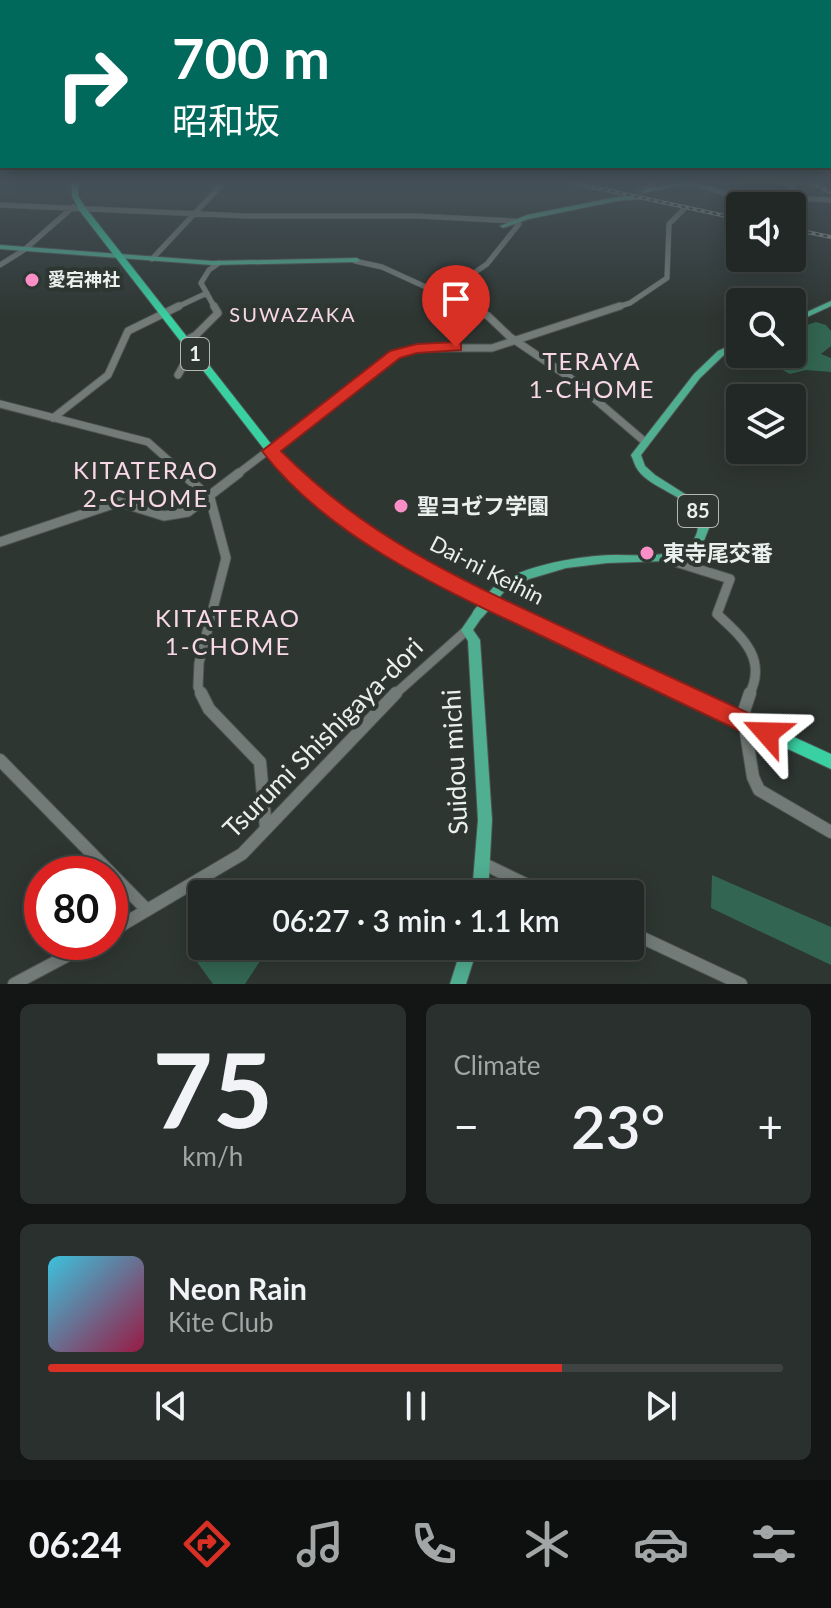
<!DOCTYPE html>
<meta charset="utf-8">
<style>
:root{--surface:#222826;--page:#2a302e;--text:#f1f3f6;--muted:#a2a6a7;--line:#3f4443;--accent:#d93025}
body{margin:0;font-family:Lato,"Noto Sans JP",sans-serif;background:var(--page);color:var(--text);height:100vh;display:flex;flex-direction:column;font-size:30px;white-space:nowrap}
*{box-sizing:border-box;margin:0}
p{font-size:26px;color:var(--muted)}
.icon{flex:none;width:44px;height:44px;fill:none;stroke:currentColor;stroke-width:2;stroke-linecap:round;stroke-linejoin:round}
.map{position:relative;height:984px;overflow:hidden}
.panel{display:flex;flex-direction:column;gap:20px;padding:20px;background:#131615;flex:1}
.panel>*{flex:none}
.banner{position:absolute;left:0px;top:0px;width:832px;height:168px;box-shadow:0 4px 20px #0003,0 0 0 2px var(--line);background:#00695c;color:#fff;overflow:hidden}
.tools{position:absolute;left:726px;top:192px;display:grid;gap:16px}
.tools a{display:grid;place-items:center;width:80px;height:80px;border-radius:8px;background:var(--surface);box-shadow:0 4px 20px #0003,0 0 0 2px var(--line);font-size:40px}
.speed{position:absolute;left:24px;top:856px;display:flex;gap:16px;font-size:40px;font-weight:700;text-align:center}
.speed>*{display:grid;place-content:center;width:104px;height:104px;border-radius:50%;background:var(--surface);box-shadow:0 4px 20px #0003,0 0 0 2px var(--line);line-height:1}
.speed .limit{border:12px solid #d22;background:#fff;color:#111}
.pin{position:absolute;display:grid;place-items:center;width:68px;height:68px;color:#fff;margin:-82px -34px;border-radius:50% 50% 50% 0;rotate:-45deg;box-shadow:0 0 8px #0007}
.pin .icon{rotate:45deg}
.me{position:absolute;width:88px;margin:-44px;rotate:295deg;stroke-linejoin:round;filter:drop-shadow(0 0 6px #0008)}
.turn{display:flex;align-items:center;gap:28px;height:168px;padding:0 40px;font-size:36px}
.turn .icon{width:104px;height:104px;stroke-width:2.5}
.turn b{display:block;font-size:56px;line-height:68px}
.big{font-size:60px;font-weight:600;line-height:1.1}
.panel .card{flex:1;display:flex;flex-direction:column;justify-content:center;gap:12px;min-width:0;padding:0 28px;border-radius:12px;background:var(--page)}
.panel .dial{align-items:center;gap:0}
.dial b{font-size:104px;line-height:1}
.song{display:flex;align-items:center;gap:24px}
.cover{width:96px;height:96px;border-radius:12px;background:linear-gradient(135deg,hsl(190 70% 55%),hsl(340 70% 35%))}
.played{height:8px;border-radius:4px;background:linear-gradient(90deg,var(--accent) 70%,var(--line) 70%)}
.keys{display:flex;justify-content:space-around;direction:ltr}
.heat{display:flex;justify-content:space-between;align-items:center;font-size:44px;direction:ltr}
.panel .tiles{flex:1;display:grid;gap:20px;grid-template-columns:1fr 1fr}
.card:last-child{grid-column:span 2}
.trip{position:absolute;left:188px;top:880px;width:456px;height:80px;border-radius:8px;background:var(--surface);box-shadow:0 4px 20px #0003,0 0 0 2px var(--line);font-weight:600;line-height:80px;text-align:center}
.tabs{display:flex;height:128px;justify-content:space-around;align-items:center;background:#0e100f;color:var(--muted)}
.tabs .icon{width:56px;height:56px}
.tabs .on{color:var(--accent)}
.tabs b{font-size:36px;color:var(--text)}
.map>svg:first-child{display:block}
.green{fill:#326552}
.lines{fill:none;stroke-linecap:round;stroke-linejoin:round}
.major-tunnel{stroke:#4a524e;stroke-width:6;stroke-dasharray:6 3;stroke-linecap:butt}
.minor-far3-casing{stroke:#4d5451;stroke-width:6}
.minor-far2-casing{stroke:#4d5451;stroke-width:9}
.minor-far1-casing{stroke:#4d5451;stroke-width:11}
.minor-casing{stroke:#4d5451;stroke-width:14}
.major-casing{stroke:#4d5451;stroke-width:2}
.highway-casing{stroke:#4d5451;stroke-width:2}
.minor-far3{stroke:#727b77;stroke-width:5}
.minor-far2{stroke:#727b77;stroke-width:7}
.minor-far1{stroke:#727b77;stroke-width:9}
.minor{stroke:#727b77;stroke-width:12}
.major{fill:#50ae91;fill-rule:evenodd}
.highway{fill:#39d0a2;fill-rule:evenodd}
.rail-casing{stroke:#919894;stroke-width:4}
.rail{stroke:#2e3632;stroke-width:2;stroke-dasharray:4;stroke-linecap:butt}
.major-bridge-casing{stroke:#4d5451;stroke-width:13;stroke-linecap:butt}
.major-bridge{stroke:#50ae91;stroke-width:11}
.route{fill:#d93025;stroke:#8d1f18;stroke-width:2}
.poi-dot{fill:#fa8fc8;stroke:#2e3632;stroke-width:3}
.labels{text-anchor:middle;stroke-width:8;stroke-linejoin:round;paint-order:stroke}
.far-poi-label{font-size:18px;font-weight:bold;fill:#eaf0ed;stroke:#2e3632;text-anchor:start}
.far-neighbourhood-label{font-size:20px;letter-spacing:2px;fill:#f8d8e7;stroke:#2e3632}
.shield{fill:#2e3632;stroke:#b2b8b5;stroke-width:2}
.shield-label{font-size:20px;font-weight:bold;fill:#eaf0ed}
.poi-label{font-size:22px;font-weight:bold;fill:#eaf0ed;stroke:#2e3632;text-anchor:start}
.street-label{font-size:22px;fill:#eaf0ed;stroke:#2e3632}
.neighbourhood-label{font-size:24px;letter-spacing:2px;fill:#f8d8e7;stroke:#2e3632}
.near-street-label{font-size:26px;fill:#eaf0ed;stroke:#2e3632}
</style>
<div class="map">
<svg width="831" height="984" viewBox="0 0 831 984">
<rect width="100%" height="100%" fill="#2e3632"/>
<path class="green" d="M816 322 826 325 831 331V346L821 354 831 358V372L806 370 790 374 777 367 783 362 776 360 765 366 728 352 740 348V354H792V330Z
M712 875 831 927V965L711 908Z
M211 946H270L245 984H213L197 962Z"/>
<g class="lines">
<path class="major-tunnel" d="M627 196 644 191"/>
<defs>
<path id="minor-far3" d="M687 181 730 195 831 200
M780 181 791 186 799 198
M646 188 653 186 651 181
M0 205 247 216H417L514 221 519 224 487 264 442 295
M152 259 225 181
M355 261 382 267 472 308
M0 265 24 250 73 207
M175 308 207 293
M215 308 201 283 209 270 219 263
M614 308 630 303 667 278 669 224 683 210"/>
<path id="minor-far2" d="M467 306 488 316 510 337 569 377 644 441
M185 341 196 335 218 313 214 306
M178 375 192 350
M0 404 148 442 185 475
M53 418 108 375 128 331 179 306
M236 475 395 354 417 348H492L620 306"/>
<path id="minor-far1" d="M182 473 210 498 226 558 199 663 198 687 202 695
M0 542 119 502 164 516 188 512 239 473
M666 559 730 579 717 614C742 637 768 659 749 695
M394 695 467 630"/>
<path id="minor" d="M201 693 209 709 260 762 266 829
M750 693 743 714 753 777 759 790 831 832
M0 760 147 910
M484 864 546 894
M110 932 242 854 396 693
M630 932 741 984
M14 984 93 942"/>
<path id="major" d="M689 181H701L644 193 641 191Z
M638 196 640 197V199L617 201 529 219 503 228 500 226 527 215 617 197Z
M0 245 212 261 357 258 360 260 357 262 212 265 0 249Z
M831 301V306L792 324V319Z
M740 341V346L724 355 700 378 641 455 645 466 655 475 696 501 705 512 709 528 701 548 690 554 665 561 607 563 566 568 529 579 504 591H496L494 588C518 565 585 555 617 555 635 555 655 557 672 552 689 548 703 536 696 517 688 494 648 489 636 467 634 463 633 459 631 455L694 374 718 351Z
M478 610 482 611 484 614 473 630 480 640 492 820 488 894H472L478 820 468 641 461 630 474 611Z
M462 946H478L466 984H450Z"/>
<path id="highway" d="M72 181H78V196L85 207 275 449 306 480 350 517 437 572 505 605 831 754V769L495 613 427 578 342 523 298 486 267 453 79 210 72 196Z"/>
</defs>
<use href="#minor-far3" class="minor-far3-casing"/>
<use href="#minor-far2" class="minor-far2-casing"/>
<use href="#minor-far1" class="minor-far1-casing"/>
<use href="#minor" class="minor-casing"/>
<use href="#major" class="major-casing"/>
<use href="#highway" class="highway-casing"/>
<use href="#minor-far3" class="minor-far3"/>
<use href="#minor-far2" class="minor-far2"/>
<use href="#minor-far1" class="minor-far1"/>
<use href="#minor" class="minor"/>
<use href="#major" class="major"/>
<use href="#highway" class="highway"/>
<defs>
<path id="rail" d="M564 181 740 219
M804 181 831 192
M792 229 831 237"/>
</defs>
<use href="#rail" class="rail-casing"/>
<use href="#rail" class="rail"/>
<defs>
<path id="major-bridge" d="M478 614 500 588"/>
</defs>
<use href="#major-bridge" class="major-bridge-casing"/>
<use href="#major-bridge" class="major-bridge"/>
</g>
<linearGradient id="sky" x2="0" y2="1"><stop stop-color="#191e1c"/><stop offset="0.57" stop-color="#46525a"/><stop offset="1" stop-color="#46525a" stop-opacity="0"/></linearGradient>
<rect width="831" height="319" fill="url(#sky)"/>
<path class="route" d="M456 342 461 344V350L417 353 400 358 281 451C366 537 457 578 565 628 635 661 705 693 776 726L779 733 776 740 767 743 759 740C687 706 616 672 544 637 447 591 329 539 262 451L390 351 417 344Z"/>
<g class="poi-dot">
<circle cx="32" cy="280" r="8"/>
<circle cx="401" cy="506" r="8"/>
<circle cx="647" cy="553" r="8"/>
</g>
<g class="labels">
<g class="far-poi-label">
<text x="48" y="286">愛宕神社</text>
</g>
<g class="far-neighbourhood-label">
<text x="293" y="322">SUWAZAKA</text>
</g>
<g class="shield">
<rect x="181" y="338" width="28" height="32" rx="6"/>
<rect x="678" y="495" width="40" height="32" rx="6"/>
</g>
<g class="shield-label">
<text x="195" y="361">1</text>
<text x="698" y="518">85</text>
</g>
<g class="poi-label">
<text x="417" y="514">聖ヨゼフ学園</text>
<text x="663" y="561">東寺尾交番</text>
</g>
<g class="street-label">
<text transform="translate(487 570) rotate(27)" y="8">Dai-ni Keihin</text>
</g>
<g class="neighbourhood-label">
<text x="592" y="370">TERAYA<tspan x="592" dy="28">1-CHOME</tspan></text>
<text x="146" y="479">KITATERAO<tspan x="146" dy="28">2-CHOME</tspan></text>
<text x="228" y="627">KITATERAO<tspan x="228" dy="28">1-CHOME</tspan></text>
</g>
<g class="near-street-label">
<text transform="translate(323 738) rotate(-45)" y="9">Tsurumi Shishigaya-dori</text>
<text transform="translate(455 762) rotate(-93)" y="9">Suidou michi</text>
</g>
</g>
</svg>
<div class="tools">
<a><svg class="icon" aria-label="sound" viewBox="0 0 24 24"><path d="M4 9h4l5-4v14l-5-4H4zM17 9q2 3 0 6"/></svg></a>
<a><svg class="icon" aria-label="search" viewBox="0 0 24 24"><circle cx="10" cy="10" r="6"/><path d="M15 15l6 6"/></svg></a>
<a><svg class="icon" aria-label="layers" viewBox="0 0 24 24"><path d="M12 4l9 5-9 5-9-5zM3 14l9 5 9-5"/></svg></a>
</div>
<div class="speed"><div class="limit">80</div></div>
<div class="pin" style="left:456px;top:347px;background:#d93025"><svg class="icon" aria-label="arrive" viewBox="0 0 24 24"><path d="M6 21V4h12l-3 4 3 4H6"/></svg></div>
<svg class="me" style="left:767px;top:733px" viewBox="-20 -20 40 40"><path d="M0-17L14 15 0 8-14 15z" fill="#d93025" stroke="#fff" stroke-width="4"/></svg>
<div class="trip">06:27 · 3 min · 1.1 km</div>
<div class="banner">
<div class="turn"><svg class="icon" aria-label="right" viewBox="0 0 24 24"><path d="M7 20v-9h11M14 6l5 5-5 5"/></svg><div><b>700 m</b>昭和坂</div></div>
</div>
</div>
<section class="panel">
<div class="tiles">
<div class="card dial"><b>75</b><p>km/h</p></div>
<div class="card"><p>Climate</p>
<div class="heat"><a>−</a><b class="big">23°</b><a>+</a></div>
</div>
<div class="card">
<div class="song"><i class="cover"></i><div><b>Neon Rain</b><p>Kite Club</p></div></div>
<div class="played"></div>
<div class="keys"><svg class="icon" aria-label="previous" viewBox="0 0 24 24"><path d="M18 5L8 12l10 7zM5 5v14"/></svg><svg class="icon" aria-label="pause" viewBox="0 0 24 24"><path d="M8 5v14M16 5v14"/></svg><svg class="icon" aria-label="next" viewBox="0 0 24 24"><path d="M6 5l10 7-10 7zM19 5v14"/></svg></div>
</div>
</div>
</section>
<nav class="tabs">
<b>06:24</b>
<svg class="icon on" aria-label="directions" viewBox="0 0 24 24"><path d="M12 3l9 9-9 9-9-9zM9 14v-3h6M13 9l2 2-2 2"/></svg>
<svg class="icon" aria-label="music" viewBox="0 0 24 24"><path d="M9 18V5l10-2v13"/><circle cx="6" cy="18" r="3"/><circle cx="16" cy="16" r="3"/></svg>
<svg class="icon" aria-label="phone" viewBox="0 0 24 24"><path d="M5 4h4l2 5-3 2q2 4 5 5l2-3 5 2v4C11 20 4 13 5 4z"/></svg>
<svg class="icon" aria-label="climate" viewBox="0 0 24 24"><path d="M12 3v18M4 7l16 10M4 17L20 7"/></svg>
<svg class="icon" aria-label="car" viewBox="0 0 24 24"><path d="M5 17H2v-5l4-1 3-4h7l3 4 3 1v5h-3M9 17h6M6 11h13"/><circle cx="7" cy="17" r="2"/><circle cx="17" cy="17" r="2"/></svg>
<svg class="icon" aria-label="filters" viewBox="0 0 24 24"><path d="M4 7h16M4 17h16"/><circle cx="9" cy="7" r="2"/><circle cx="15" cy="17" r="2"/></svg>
</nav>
